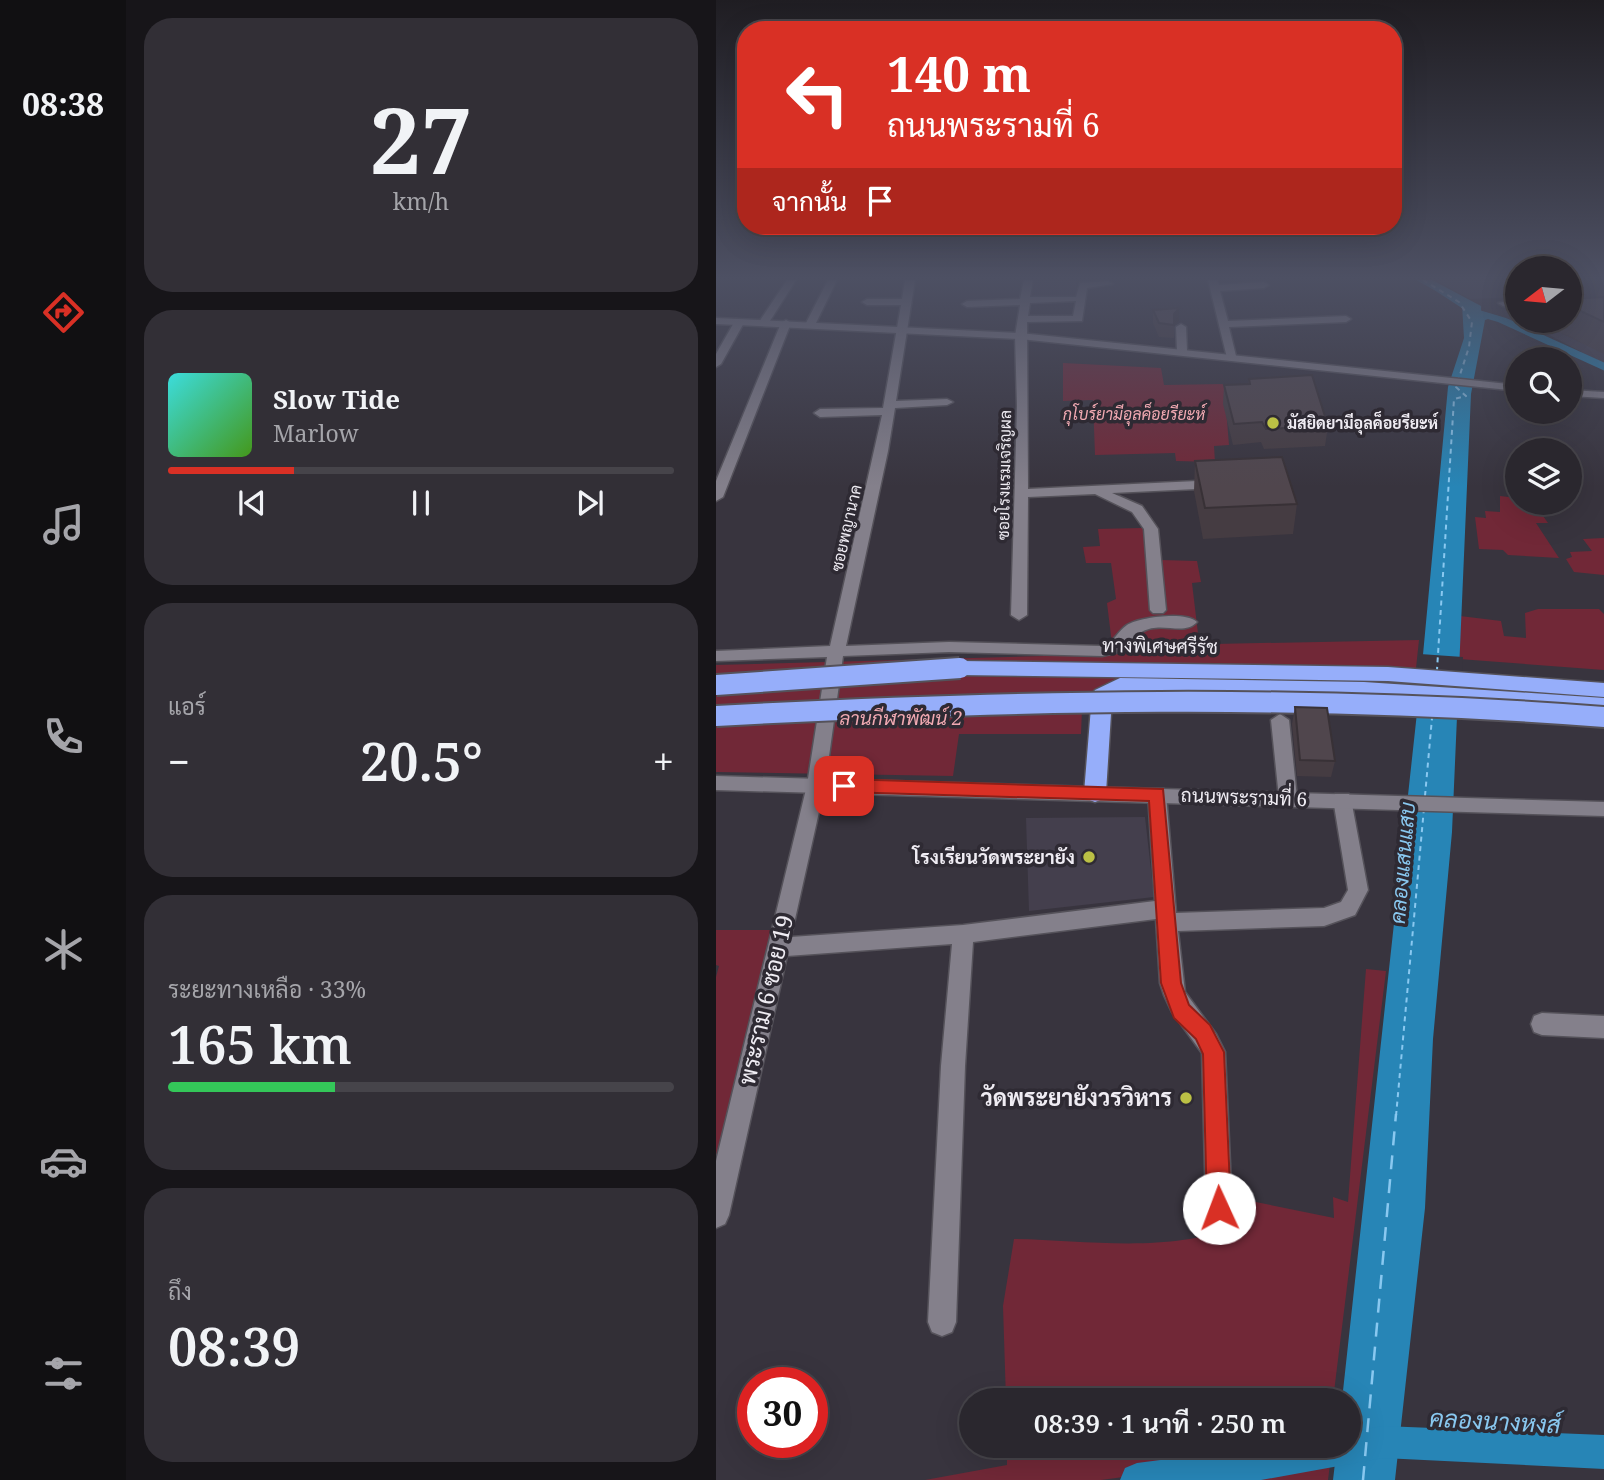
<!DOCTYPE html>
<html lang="th">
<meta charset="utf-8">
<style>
:root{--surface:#2a272e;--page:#322f36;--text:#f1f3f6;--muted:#a5a5aa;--line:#46444a;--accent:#d93025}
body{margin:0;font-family:"Noto Serif",Sarabun,serif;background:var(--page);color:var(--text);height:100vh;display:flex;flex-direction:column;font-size:26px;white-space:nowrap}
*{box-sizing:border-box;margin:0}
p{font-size:23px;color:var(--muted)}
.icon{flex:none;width:38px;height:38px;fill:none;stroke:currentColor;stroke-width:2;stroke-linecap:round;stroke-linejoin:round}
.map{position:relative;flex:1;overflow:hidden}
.drawer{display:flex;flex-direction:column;gap:18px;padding:18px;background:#171519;width:590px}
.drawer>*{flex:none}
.hud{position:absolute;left:21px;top:21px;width:665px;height:214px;border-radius:28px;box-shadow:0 7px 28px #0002,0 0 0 2px var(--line);background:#d93025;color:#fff;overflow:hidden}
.needle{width:46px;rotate:254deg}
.buttons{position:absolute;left:789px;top:256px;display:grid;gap:14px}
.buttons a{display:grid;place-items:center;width:77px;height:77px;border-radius:50%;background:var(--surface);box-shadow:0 7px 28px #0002,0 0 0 2px var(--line);font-size:35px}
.speed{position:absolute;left:21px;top:1367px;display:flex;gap:14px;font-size:35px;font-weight:700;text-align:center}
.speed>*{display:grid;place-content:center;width:91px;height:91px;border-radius:50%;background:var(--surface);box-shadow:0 7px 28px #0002,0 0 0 2px var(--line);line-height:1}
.speed .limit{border:10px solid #d22;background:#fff;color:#111}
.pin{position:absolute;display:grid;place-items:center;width:60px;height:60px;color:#fff;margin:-30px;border-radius:14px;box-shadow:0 4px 10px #0006}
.me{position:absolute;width:77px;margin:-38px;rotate:358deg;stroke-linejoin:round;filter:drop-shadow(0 0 5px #0008)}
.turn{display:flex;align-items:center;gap:24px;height:147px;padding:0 35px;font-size:32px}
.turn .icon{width:91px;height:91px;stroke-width:2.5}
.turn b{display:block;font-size:49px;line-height:60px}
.then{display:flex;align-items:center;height:66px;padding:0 35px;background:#0003;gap:14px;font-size:26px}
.big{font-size:52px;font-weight:600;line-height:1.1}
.drawer .tile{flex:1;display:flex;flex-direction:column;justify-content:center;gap:10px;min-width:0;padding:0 24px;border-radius:28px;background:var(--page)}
.drawer .dial{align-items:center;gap:0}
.dial b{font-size:91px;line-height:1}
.song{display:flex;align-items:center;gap:21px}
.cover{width:84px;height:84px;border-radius:10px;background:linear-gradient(135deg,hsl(180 70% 55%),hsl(100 70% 35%))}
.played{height:7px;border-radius:4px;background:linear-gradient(90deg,var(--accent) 25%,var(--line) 25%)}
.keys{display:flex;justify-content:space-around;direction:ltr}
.heat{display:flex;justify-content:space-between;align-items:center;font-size:38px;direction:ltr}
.charge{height:10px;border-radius:5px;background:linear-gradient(90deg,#34c759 33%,var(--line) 0)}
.trip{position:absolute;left:243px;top:1388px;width:402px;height:70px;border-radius:35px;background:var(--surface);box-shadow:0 7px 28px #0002,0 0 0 2px var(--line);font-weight:600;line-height:70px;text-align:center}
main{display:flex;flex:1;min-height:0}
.menu{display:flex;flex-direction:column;width:126px;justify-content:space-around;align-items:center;background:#111012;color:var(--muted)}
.menu .icon{width:49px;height:49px}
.menu .current{color:var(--accent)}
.menu b{font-size:32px;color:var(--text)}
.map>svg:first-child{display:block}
.built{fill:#443f4d}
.green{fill:#712837}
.water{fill:#2785b6}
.pier{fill:#38343e}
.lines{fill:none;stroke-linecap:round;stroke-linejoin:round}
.canal{fill:#2785b6;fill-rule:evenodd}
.ferry-far1{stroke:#89c8f0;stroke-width:2;stroke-dasharray:5 4.5;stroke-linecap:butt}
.ferry{stroke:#89c8f0;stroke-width:2.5;stroke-dasharray:14 10;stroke-linecap:butt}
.minor-casing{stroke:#55525a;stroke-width:3}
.secondary-casing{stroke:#55525a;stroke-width:3}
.motorway-casing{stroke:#55525a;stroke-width:3}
.minor{fill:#84808b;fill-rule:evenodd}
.secondary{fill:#84808b;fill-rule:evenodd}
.motorway{fill:#96aefa;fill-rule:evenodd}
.motorway-bridge-casing{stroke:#55525a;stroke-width:24;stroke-linecap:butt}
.motorway-bridge{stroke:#96aefa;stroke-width:20}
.wall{fill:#453c42}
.shaded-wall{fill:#383136}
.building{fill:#50464d;stroke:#383136;stroke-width:2}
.route{fill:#d93025;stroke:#8d1f18;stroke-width:2}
.poi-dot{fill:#bbc045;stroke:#2e2a33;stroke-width:2.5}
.labels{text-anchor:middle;stroke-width:7;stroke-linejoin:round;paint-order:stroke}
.far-park-label{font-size:16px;font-style:italic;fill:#f1a9b2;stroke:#2e2a33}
.far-poi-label{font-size:16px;font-weight:bold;fill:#efecf3;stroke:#2e2a33;text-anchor:start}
.far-street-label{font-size:16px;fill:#efecf3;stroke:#2e2a33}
.street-label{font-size:19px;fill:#efecf3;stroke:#2e2a33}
.park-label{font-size:19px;font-style:italic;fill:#f1a9b2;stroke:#2e2a33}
.poi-label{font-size:19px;font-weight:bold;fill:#efecf3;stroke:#2e2a33;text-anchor:end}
.water-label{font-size:21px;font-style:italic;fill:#89c8f0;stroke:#2e2a33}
.near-street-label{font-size:23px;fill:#efecf3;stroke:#2e2a33}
.near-poi-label{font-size:23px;font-weight:bold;fill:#efecf3;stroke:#2e2a33;text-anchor:end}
.near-water-label{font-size:24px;font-style:italic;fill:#89c8f0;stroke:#2e2a33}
</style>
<main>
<nav class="menu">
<b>08:38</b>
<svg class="icon current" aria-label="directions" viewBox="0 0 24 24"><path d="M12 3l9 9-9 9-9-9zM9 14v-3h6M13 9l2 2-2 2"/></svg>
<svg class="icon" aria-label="music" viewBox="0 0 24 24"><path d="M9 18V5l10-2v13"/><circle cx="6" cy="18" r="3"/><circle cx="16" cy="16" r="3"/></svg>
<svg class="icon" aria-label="phone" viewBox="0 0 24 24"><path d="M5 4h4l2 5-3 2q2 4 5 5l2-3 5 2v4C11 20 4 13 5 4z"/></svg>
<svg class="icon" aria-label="climate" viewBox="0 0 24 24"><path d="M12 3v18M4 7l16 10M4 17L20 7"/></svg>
<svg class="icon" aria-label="car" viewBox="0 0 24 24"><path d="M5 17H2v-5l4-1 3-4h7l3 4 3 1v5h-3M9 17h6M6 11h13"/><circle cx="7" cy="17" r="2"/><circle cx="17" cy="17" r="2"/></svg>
<svg class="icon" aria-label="filters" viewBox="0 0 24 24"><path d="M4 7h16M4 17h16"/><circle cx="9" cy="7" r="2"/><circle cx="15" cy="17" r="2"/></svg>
</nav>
<section class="drawer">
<div class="tile dial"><b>27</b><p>km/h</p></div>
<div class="tile">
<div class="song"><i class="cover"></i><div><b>Slow Tide</b><p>Marlow</p></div></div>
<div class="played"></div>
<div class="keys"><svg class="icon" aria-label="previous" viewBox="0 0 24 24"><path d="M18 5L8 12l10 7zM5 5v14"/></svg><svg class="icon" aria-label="pause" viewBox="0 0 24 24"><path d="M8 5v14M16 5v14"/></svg><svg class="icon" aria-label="next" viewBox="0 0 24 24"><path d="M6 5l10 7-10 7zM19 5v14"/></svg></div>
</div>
<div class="tile"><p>แอร์</p>
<div class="heat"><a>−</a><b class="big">20.5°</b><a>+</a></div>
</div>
<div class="tile"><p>ระยะทางเหลือ · 33%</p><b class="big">165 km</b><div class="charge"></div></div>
<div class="tile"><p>ถึง</p><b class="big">08:39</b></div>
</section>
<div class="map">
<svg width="889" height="1480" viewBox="0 0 889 1480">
<rect width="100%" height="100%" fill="#38343e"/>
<path class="built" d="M314 280H360L361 297 312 301Z
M719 280H801V297L754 299Z
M888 303V364L805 320H854Z
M429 817 438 897 313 911 310 818Z"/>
<path class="green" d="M347 363 445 368 448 385 508 384 513 445 498 446 499 462 460 461 459 453 379 455 377 400 347 401Z
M784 496 801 498 802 502H817L832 523H820L843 558 792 555 787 550 763 549 759 517 770 518 769 511 784 512Z
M426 528 432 534 437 613 448 612 445 560 481 561 485 582 476 583 483 642 396 644 391 603 400 599 395 563H370L367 547 384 546 382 529Z
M888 538V575L858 572 850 559 856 557 854 552 876 551 867 539Z
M822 609H883L888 614V670L743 659 744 616 785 621 788 636 810 638 809 613Z
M703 640 695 715 366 709 365 734H243L237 776 0 772V665L368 655 498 644Z
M0 930H62L0 1191V977L3 966 0 965Z
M650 969 670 971 617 1400H290L287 1306 298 1239C367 1240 455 1254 519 1226L525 1199 618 1218 617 1197 632 1202Z
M291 1446H611V1450L385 1480H209L291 1465Z
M614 1464 612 1480H502Z"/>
<path class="water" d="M700 280H716L765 306V311L781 316 769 320 755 394 736 832 717 1039 709 1208 679 1480H617L621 1446H634V1400H626L705 676 732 387 748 338 746 305Z"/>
<path class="pier" d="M704 654 747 657 744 716 698 712Z"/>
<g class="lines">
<path class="canal" d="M703 280H715L763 310 790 318 889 363V371L782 322 755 314Z
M667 1426 889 1435V1469L667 1458 545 1480H404L409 1468 421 1463 554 1446H634V1432Z"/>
<path class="ferry-far1" d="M707 280 743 302 756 322 753 347 740 387 750 396 738 399 721 670
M709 796 716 718
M680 1116 708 808"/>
<path class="ferry" d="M647 1480 680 1114"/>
<defs>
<path id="minor" d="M71 280H80L52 324H44L43 322Z
M112 280H121L100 323 91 325 90 323Z
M189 280H199L180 401 231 399 237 402 231 405 179 408 172 451 130 646 233 642 386 646C399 642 400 633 411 625 424 617 470 611 481 622 463 641 433 608 408 651L386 656 233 652 127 656 109 785 75 937 247 925 439 901 432 794 434 789H448L450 794 460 913 608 908 625 902 632 890 617 799 619 794H633L635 799 652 890 639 915 608 926 462 931 469 992 500 1034 509 1052 516 1208 512 1217 503 1221 494 1217 490 1208 486 1053 456 1012 448 995 444 983 440 919 257 942 249 1066 240 1322 236 1332 226 1336 216 1332 212 1322 225 1066 236 944 71 956 13 1215 9 1224 0 1228V1161L91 785 111 657 0 661V651L114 646 166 415 104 417 98 413 104 409 167 408 185 305H151L146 302 151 299H186Z
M308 280H317L314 297H360L364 283 392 281 397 284 371 288 366 321 311 322 312 489 502 480 508 484 502 488 396 493 426 506 442 529 450 610 447 613H437L434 610 428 529 416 512 379 494 312 497 311 615 303 620 295 615 301 406 299 336 304 305 251 307 246 304 251 301 304 299ZM360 301 357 316H312L314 303Z
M492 280H501L503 285 548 282 553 285 548 288 504 291 512 321 630 316 635 319 630 322 513 327 520 356 511 358Z
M802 299V305L787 306 782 303Z
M20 319 29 321 5 364 0 367V354Z
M70 320 75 323 7 497 0 501V481L65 323Z
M465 324 470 327 471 351 466 354 461 351 460 327Z
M564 714 573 720 581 798 579 803H565L563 798 555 720Z
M826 1013 889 1016V1038L826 1035 818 1032 815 1024 818 1016Z"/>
<path id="secondary" d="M0 318 304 333 802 385V391L304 339 0 324Z
M854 390 889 392V398L854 396Z
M0 776 889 802V816L0 790Z"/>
<path id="motorway" d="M244 661 672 667 889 683V697L672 681 244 675 234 668Z
M404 678 648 682 889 698V712L648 696 407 692 396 698 390 793 387 799 379 802 371 799 368 793 376 695 379 690Z"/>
</defs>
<use href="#minor" class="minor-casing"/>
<use href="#secondary" class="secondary-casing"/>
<use href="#motorway" class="motorway-casing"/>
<use href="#minor" class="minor"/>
<use href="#secondary" class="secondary"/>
<use href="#motorway" class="motorway"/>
<defs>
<path id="motorway-bridge" d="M0 685 244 668
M0 716C297 700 592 694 889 717"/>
</defs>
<use href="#motorway-bridge" class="motorway-bridge-casing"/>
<use href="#motorway-bridge" class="motorway-bridge"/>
</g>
<path class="wall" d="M885 284H888V354L830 326 831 320H854V299L881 297Z
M437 310 463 321 458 326V338L443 337 437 323Z
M533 379 612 426 609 446 548 449 545 442 517 445 507 404 508 385 532 384Z
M479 461 581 504 577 534 487 539 478 491Z
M579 707 619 761 615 777 581 776 576 724Z"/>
<path class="shaded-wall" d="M463 308V321L458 326V314Z"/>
<path class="building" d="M888 297V322L854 306V299Z
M463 308 458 314V325L443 323 437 310Z
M596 375 612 426 550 429 546 422 518 424 508 385 534 384 533 379Z
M566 457 581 504 489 508 479 461Z
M579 707 611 708 619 761 584 760Z"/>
<linearGradient id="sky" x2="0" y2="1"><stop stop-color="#1f1d22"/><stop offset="0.57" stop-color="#4d5063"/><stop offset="1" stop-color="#4d5063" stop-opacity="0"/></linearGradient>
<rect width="889" height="487" fill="url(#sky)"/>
<path class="route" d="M128 779 447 789 465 983 473 1005 494 1025 508 1052 515 1208 511 1216 503 1220 495 1216 491 1208 487 1054 480 1039 458 1018 445 983 433 801 128 792 120 786Z"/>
<g class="poi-dot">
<circle cx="557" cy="423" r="7"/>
<circle cx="373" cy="857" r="7"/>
<circle cx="470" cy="1098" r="7"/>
</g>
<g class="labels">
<g class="far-park-label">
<text x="418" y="420">กุโบร์ยามีอุลค็อยรียะห์</text>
</g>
<g class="far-poi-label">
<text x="571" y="429">มัสยิดยามีอุลค็อยรียะห์</text>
</g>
<g class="far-street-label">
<text transform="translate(288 475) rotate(-89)" y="6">ซอยโรงแรมเจริญผล</text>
<text transform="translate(130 528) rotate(-77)" y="6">ซอยพญานาค</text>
</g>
<g class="street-label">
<text transform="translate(444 646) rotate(1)" y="7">ทางพิเศษศรีรัช</text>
<text transform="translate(528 797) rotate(2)" y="7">ถนนพระรามที่ 6</text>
</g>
<g class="park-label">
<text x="185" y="725">ลานกีฬาพัฒน์ 2</text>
</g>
<g class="poi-label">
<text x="359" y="864">โรงเรียนวัดพระยายัง</text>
</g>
<g class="water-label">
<text transform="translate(687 863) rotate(-85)" y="7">คลองแสนแสบ</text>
</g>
<g class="near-street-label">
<text transform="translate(50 1000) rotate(-77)" y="8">พระราม 6 ซอย 19</text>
</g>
<g class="near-poi-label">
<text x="456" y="1106">วัดพระยายังวรวิหาร</text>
</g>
<g class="near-water-label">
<text transform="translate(779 1422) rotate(3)" y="8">คลองนางหงส์</text>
</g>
</g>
</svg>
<div class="buttons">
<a><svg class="needle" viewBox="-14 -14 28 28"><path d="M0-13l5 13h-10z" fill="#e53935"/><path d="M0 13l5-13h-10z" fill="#a5a5aa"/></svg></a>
<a><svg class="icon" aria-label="search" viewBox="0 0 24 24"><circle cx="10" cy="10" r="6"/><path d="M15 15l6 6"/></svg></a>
<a><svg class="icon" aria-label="layers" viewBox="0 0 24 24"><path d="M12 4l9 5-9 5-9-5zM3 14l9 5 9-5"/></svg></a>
</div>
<div class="speed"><div class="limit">30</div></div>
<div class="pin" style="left:128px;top:786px;background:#d93025"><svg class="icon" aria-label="arrive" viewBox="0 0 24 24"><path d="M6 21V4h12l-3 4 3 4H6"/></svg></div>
<svg class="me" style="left:503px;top:1208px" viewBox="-20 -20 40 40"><circle r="19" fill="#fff"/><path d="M0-13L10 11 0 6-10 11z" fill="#d93025"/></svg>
<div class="trip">08:39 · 1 นาที · 250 m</div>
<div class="hud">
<div class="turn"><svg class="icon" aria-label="left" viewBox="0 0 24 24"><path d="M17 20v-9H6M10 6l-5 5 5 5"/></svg><div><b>140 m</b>ถนนพระรามที่ 6</div></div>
<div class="then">จากนั้น<svg class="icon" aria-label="arrive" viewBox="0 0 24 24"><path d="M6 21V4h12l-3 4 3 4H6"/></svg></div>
</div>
</div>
</main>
